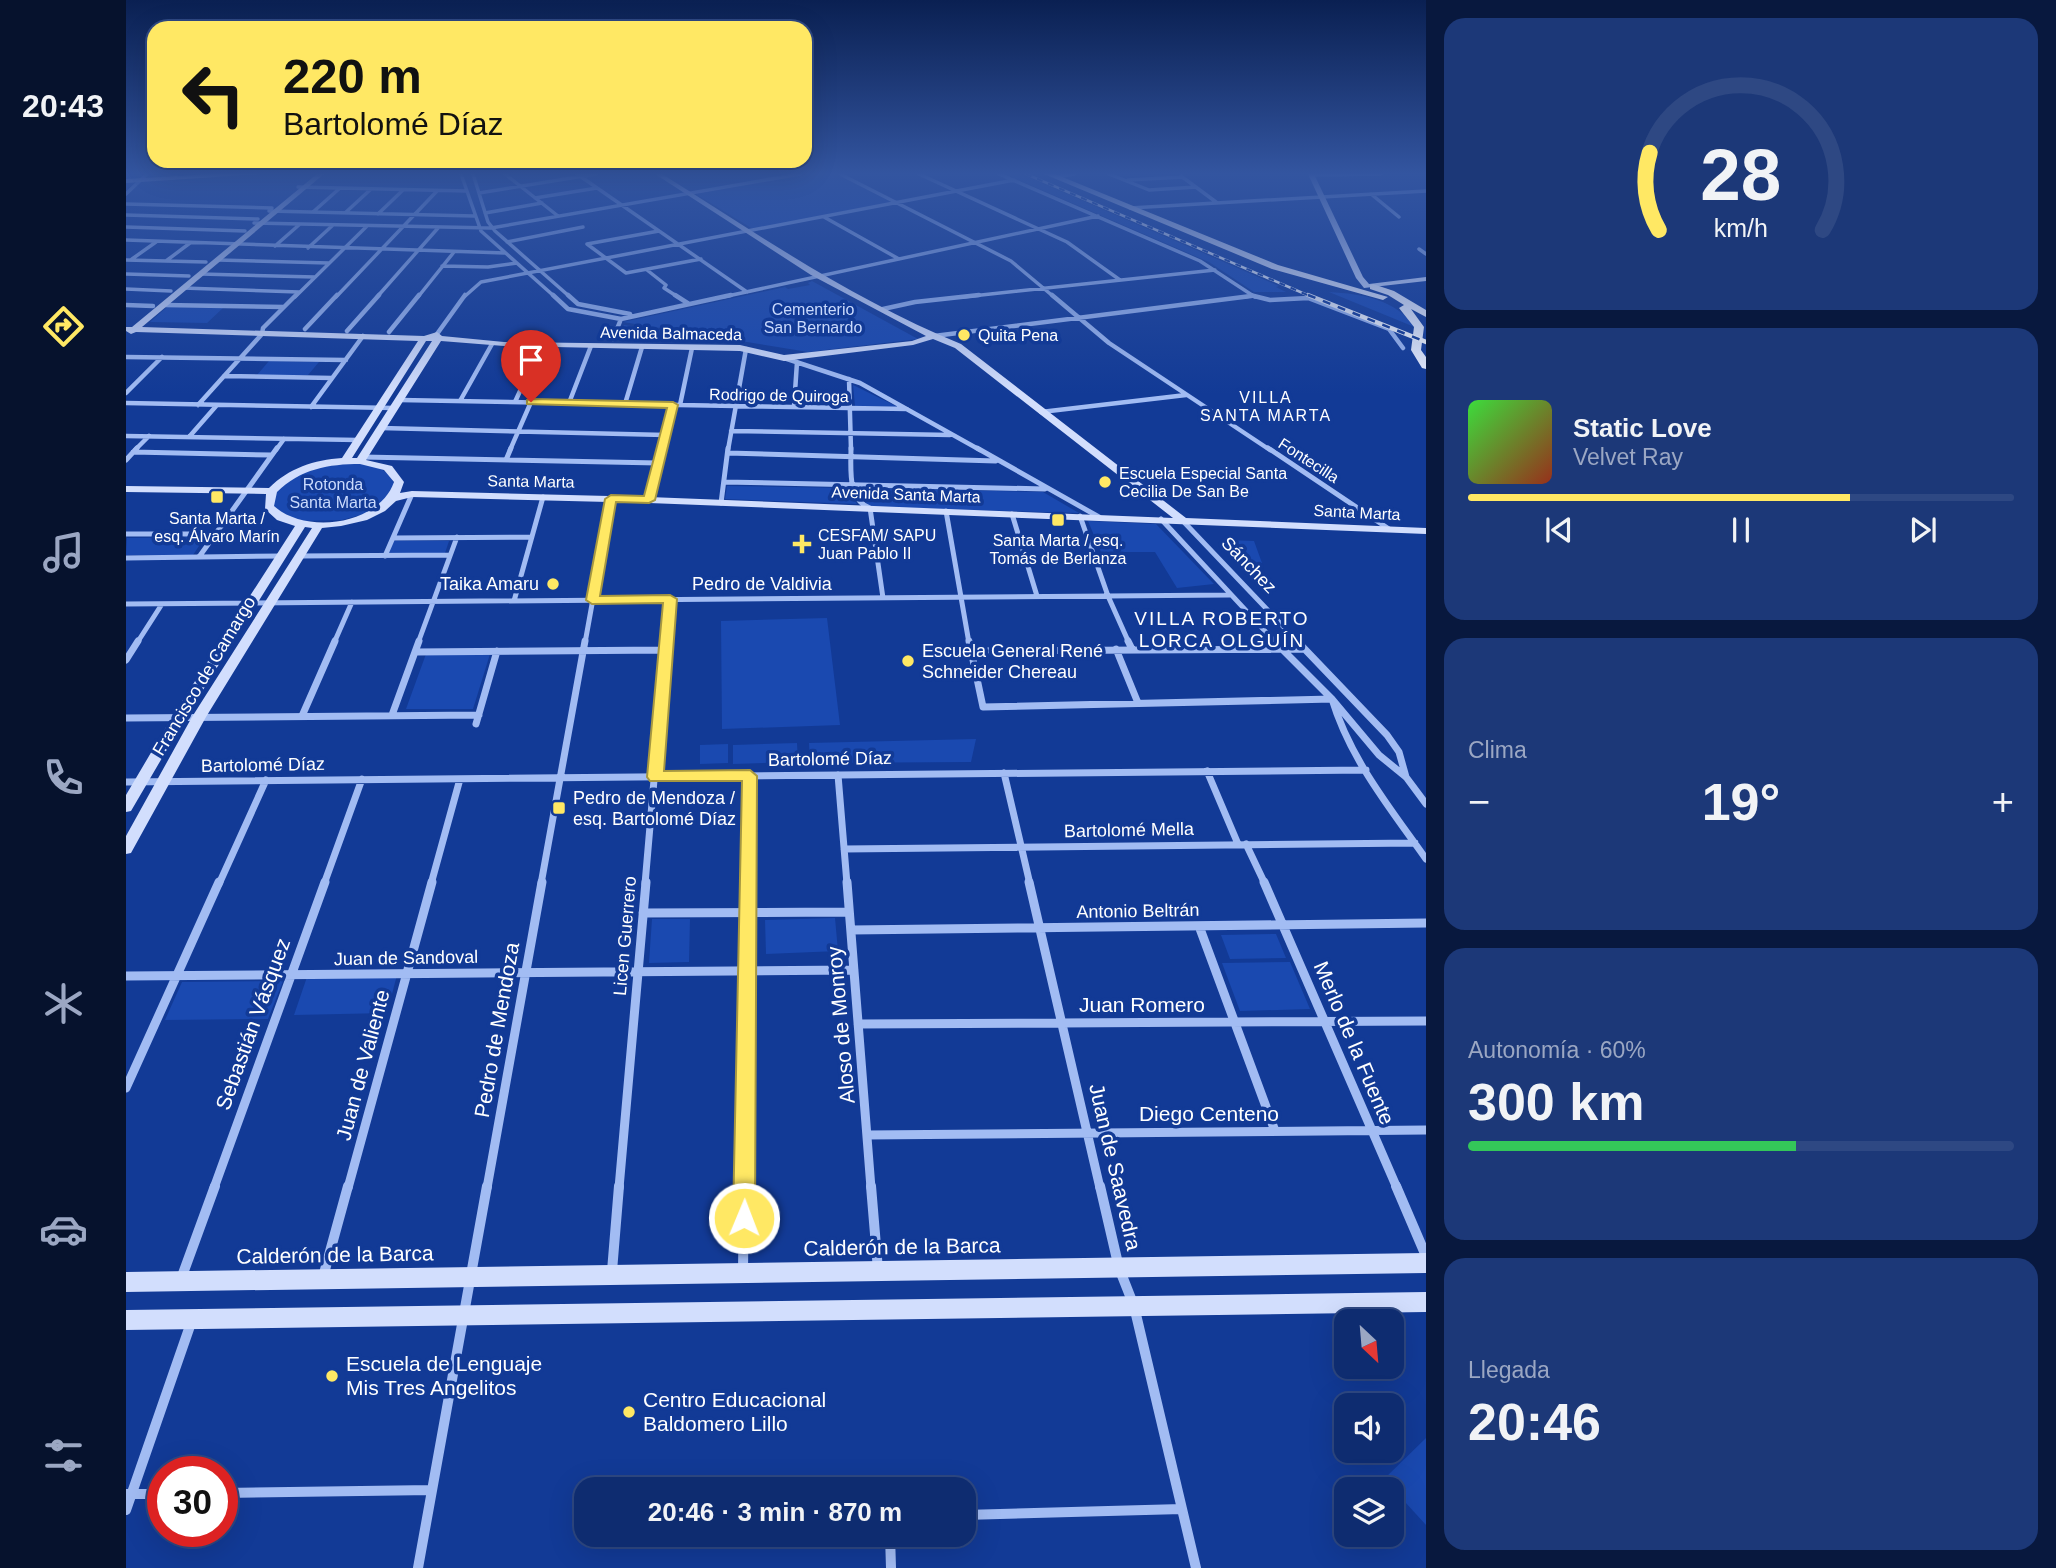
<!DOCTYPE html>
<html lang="es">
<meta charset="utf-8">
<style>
:root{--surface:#0e2c70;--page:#1c3878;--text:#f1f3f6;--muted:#9ba7c3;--line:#2e4883;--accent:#ffe864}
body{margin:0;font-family:Arial,sans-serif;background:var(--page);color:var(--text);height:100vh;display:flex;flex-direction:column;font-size:26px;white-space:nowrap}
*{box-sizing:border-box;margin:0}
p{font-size:23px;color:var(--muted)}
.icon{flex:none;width:38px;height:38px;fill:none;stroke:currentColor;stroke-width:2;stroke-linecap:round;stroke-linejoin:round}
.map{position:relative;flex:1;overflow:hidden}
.sheet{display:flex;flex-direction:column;gap:18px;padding:18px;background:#08183e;width:630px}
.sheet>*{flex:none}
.top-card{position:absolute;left:21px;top:21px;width:665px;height:147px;border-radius:21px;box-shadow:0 7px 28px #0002,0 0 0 2px var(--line);background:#ffe864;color:#111;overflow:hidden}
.needle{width:46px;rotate:154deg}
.controls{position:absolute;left:1208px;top:1309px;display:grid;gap:14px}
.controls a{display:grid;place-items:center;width:70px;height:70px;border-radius:14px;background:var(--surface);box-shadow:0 7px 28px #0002,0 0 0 2px var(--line);font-size:35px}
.speed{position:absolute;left:21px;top:1456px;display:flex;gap:14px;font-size:35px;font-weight:700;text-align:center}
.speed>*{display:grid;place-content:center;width:91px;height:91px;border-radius:50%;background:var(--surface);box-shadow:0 7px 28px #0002,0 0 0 2px var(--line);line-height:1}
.speed .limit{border:10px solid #d22;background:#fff;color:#111}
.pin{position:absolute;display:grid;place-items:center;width:60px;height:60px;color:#fff;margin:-72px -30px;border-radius:50% 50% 50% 0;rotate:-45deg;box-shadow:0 0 7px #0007}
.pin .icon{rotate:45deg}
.me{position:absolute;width:77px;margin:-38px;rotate:1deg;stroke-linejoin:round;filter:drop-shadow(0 0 5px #0008)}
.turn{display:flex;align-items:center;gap:24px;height:147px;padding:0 21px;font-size:32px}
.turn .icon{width:91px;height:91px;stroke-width:2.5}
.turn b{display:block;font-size:49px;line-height:60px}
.big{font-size:52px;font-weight:800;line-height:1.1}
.sheet .tile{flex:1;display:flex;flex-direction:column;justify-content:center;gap:10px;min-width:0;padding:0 24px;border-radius:21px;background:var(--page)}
.sheet .dial{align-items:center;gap:0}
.dial svg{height:182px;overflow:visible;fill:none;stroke:var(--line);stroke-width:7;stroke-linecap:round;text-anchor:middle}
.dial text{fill:var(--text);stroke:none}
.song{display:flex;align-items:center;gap:21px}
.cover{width:84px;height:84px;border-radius:10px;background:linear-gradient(135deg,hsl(120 70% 55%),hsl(10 70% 35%))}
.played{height:7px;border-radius:4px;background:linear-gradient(90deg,var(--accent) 70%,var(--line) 70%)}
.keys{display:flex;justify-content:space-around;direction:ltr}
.heat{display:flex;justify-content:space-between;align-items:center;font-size:38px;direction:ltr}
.charge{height:10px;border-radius:5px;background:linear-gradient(90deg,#34c759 60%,var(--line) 0)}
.trip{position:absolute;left:448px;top:1477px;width:402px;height:70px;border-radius:21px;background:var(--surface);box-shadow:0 7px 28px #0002,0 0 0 2px var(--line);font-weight:800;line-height:70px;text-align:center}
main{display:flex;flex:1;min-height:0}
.dock{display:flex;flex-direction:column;width:126px;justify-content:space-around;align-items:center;background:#06122d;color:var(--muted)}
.dock .icon{width:49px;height:49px}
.dock .selected{color:var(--accent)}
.dock b{font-size:32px;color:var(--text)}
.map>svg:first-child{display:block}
.green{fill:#1a49b0}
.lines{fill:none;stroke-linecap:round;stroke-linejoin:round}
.street-far5{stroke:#a2bcf3;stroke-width:3.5}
.street-far4{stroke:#a2bcf3;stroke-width:4.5}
.street-far3{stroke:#a2bcf3;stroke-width:5}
.street-far2{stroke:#a2bcf3;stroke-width:7}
.street-far1{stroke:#a2bcf3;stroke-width:9}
.street{stroke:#a2bcf3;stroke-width:10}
.secondary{fill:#d2defd;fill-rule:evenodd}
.primary{fill:#eef2ff;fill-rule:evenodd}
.rail-far1-casing{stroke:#fff;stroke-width:2.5}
.rail-casing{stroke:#fff;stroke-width:4.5}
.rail-far1{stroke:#123a96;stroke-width:2;stroke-dasharray:6;stroke-linecap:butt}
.rail{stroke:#123a96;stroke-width:2.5;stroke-dasharray:8;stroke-linecap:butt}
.route{fill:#ffe864;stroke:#a69741;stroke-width:2}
.poi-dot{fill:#ffe864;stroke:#123a96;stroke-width:2.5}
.labels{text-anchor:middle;stroke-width:7;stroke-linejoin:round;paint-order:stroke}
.far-park-label{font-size:16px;fill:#cadafd;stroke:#123a96}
.far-street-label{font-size:16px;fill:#fff;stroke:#123a96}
.far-poi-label{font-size:16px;fill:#fff;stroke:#123a96;text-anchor:start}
.far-neighbourhood-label{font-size:16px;letter-spacing:2px;fill:#fff;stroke:#123a96}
.street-label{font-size:18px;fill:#fff;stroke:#123a96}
.poi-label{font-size:18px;fill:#fff;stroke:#123a96;text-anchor:start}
.neighbourhood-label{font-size:19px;letter-spacing:2px;fill:#fff;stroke:#123a96}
.near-street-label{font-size:21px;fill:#fff;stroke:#123a96}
.near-poi-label{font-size:21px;fill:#fff;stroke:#123a96;text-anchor:start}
</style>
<main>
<nav class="dock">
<b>20:43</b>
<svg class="icon selected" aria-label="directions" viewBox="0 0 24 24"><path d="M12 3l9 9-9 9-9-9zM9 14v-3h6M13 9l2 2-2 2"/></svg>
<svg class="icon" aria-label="music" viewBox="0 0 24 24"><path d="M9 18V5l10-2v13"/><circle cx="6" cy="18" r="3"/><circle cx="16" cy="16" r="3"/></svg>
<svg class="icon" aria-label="phone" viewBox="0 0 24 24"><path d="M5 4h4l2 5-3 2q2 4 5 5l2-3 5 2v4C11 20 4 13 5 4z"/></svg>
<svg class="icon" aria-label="climate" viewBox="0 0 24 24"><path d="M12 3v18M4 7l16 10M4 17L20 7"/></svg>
<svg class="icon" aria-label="car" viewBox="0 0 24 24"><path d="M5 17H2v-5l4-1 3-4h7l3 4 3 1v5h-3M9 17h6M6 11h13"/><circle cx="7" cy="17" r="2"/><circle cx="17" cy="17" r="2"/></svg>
<svg class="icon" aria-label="filters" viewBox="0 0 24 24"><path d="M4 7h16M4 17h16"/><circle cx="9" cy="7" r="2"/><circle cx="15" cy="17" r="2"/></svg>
</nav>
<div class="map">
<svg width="1300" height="1568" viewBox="0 0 1300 1568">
<rect width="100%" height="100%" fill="#123a96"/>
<path class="green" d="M683 174H710L765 202 627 229 570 194Z
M879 174H895L1153 286 1150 287 1160 292H1128L1083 262Z
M686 281 792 339 682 352 497 322 659 287 662 289 684 285 682 283Z
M1203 292C1238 294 1268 299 1291 328Z
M41 307 97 308 81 323 24 322Z
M498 325 607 341 492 338Z
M143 361 193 362 182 375H131Z
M727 385 772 407 729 406Z
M204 464C225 464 259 459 268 484L255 505 238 514 216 520 173 521 147 508 148 492 166 477Z
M601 486 721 488 731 504 599 499Z
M732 488 917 492 953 513 744 507 730 490Z
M962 521 1030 524 1088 584 1051 588 1029 552H975Z
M79 537 67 555H0L1 538Z
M1101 540 1128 541 1136 563 1109 561Z
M268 541H323L319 553H262Z
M701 618 714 725 596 729 595 621Z
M300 654H364L347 709H280Z
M850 739 845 762 684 763 683 743Z
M671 743 672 762 607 764V745Z
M602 744V763L574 764V745Z
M709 918 712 951 640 954 639 920Z
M526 919H564L563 962 523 963Z
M1150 934 1160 958 1104 959 1095 935Z
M1164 962 1184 1009 1114 1011 1096 963Z
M271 975 261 1013 168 1015 181 977Z
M157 981 142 1019 39 1020 56 982Z
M1300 1438V1525L1258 1479Z"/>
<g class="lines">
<path class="street-far5" d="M335 174 355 231 429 297
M347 174 362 222 369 231 444 297
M379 174 432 216
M451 174 621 292
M714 174 885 261 928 297
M793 174 941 242 994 280
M873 174 1074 261 1129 297
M983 174 1023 190 1070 187
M1185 175 1255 174
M1055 176 1090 202
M930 177 948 174
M1002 180 1057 177
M172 187 341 191
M353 193 470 174
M0 194 21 174
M1245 194 1273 217
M409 198 471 188
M0 204 146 208
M1004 208 1300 191
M143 211 348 216
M187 212 214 188
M219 213 245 189
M359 213 416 203
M252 214 277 190
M0 215 132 219
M698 217 773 259
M128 223 365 228 674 174
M0 227 119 231
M0 240 379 253
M381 242 457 227
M461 244 500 273 575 259
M461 244 533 231
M149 246 174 224
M182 248 207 225
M1293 249 1300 254
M6 259 30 242
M0 260 80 262
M92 260 203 263
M40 261 64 243
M316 266 362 267 391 263
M521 270 540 285 538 288 552 297
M0 274 63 276
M75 274 189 277
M57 288 173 292
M0 289 45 291
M169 297 241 226
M210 297 311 191
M251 297 312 228
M292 297 328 252
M338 297 355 282 888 180
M597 297 972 216
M837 297 1089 270
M1118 297 1125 296"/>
<path class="street-far4" d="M427 295 442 309 495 319 605 295
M442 295 452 304 504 314
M549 295 563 304
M926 295 983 343 1144 450
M1124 295 1144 300 1182 298 1263 329 1277 348
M0 305 27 306
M38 305 158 307
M757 309 789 302 853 295
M179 329 211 295
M221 331 253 295
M263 332 293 295
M311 334 339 295
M808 336 1125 296
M487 339 495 319
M0 357 220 360
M658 358 734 383 854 450
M98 376 206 378
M723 379 725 450
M0 393 36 357
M274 400 781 409
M334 401 366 344
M389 402 415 345
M0 403 268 408
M443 403 465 346
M499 404 516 347
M72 405 136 334 137 328 170 295
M554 405 566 348
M185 407 237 336
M668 407 671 362
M915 412 1060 395
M255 428 539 435
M605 431 824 435
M0 436 232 440
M63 437 91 405
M9 450 23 436
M150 450 158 439
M384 450 405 402
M535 450 546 405
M602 450 620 349"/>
<path class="street-far3" d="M725 448C725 468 721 500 744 508L757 598
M851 448 973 517
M1142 448 1263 529
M7 452 145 455
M602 453 870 461
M237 457 532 463
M0 460 11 448
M380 460 385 448
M598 482 919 489
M523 500 535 448
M595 503 602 448
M820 511 843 643
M886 514 911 596
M954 516 982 596 1003 643
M1035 519 1150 643
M1056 520 1173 643
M0 534H89
M267 538 406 537
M173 556 324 555
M259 556 286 494
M73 557 151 448
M0 558 156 556
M388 601 417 497
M0 604 1103 595
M11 643 36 604
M208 643 226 602
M292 643 331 537
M459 643 485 499
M540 643 544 599"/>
<path class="street-far2" d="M843 641 857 707 1206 699C1224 759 1264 808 1300 859
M1002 641 1006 649
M1148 641 1206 699 1253 755 1280 777 1300 804
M1171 641 1261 735 1273 752 1280 777
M990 649 1012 703
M845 651 1178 649
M289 652 540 650
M0 660 12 641
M266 715 293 641
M176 716 209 641
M0 718 353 715
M350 724 371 651
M1081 771 1112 844
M878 773 904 884
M712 775 721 884
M0 782 1240 770
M1120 844 1139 884
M718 849 1289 843
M93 884 140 780
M198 884 236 779
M305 884 334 779
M415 884 459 641
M519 884 540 641
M622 884 623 776"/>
<path class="street-far1" d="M721 882 745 1188
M903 882 974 1188
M1138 882 1271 1188
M517 913 723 912
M1073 926 1149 1131
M725 930 1300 923
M0 976 728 970
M732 1024 1300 1021
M0 1088 93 882
M741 1135 1300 1130
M88 1188 199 882
M222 1188 306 882
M361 1188 416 882
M493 1188 520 882
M618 1188 622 882"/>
<path class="street" d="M745 1186 752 1270
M974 1186 993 1268 1008 1306 1070 1568
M1270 1186 1300 1256
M486 1271 493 1186
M617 1272 618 1186
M197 1277 222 1186
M55 1279 89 1186
M96 1493 306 1490
M0 1494H37
M0 1510 65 1323
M838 1515 1056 1509
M764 1535 765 1568
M292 1568 361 1186"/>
<path class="secondary" d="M191 174H198L16 327 298 336 311 332 316 336 378 342 614 345 658 355 786 341 800 336 685 275 529 174H536C633 235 729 301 835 344L1060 518 1300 528V534L523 503 286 497 270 501 259 511 241 520 215 526 196 528 80 717 5 853 0 854V836L66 717 186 528 179 527 60 717 5 811 0 812V795L46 717 169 526 151 520 139 509 140 494 0 492V486L143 488C163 468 188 460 216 458L292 341 10 332 5 334 0 331V327H6ZM807 339 829 348 1047 518 523 497 286 491 274 493 278 482 266 466 240 460 315 341 378 346 614 351 658 361 787 345ZM300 341H306L231 458H226ZM234 464 258 470 268 482C253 525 180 535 148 506L151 492C174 469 203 464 234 464Z
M1182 174H1188L1237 277 1243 284 1300 277V281L1238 288 1230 278Z
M1300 1253V1273L0 1292V1272Z
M1300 1292V1312L0 1330V1310Z"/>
<path class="primary" d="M86 174H134L0 183V179Z
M918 174H929L1152 265 1262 297 1257 300 1146 269Z
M1247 284 1268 291 1300 310V317L1285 309 1298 327 1295 350 1300 357V369L1296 368 1285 350 1288 327 1273 308 1278 305 1262 295 1244 289V285Z"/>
<defs>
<path id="rail-far1" d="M900 174 1186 297"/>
<path id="rail" d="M1182 295 1300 342"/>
</defs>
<use href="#rail-far1" class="rail-far1-casing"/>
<use href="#rail" class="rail-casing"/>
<use href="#rail-far1" class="rail-far1"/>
<use href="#rail" class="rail"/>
</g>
<linearGradient id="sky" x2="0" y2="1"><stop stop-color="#0a2052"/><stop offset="0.44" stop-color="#3355a0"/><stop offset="1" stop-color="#3355a0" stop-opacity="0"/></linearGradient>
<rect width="1300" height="394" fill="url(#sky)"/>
<path class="route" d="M405 399 547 402 552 405 529 500 523 503 490 502 474 596 544 595 551 599 538 771 624 770 631 776 629 1218 626 1226 618 1229 610 1226 607 1218 616 781H524L521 777 537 603 466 604 460 600 479 499 485 495 518 496 541 408 401 404V400Z"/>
<g class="poi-dot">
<circle cx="838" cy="335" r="7"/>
<circle cx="979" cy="482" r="7"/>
<rect x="84" y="490" width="14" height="14" rx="3.5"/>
<rect x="925" y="513" width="14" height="14" rx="3.5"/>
<path d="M672.5 533.5h7v7h7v7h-7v7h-7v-7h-7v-7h7z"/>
<circle cx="427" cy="584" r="7"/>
<circle cx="782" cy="661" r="7"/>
<rect x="426" y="801" width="14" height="14" rx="3.5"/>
<circle cx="206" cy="1376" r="7"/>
<circle cx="503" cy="1412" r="7"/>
</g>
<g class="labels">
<g class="far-park-label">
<text x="687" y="315">Cementerio<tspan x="687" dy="18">San Bernardo</tspan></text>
<text x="207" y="490">Rotonda<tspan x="207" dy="18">Santa Marta</tspan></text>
</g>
<g class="far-street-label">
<text transform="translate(545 333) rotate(1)" y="6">Avenida Balmaceda</text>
<text transform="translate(653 395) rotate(1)" y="6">Rodrigo de Quiroga</text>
<text transform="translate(1183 460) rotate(33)" y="6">Fontecilla</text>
<text transform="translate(405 481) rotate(1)" y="6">Santa Marta</text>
<text transform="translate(780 494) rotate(2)" y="6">Avenida Santa Marta</text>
<text transform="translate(1231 512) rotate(3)" y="6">Santa Marta</text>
</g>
<g class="far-poi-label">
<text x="852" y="341">Quita Pena</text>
<text x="993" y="479">Escuela Especial Santa<tspan x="993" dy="18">Cecilia De San Be</tspan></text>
<text x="91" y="524" text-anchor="middle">Santa Marta /<tspan x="91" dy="18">esq. Álvaro Marín</tspan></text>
<text x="692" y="541">CESFAM/ SAPU<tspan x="692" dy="18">Juan Pablo II</tspan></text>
<text x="932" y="546" text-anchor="middle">Santa Marta / esq.<tspan x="932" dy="18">Tomás de Berlanza</tspan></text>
</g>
<g class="far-neighbourhood-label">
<text x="1140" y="403">VILLA<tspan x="1140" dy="18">SANTA MARTA</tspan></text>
</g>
<g class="street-label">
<text transform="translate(1123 565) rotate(46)" y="6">Sánchez</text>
<text x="636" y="590">Pedro de Valdivia</text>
<text transform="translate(78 676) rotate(-59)" y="6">Francisco de Camargo</text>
<text transform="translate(704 759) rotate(-1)" y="6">Bartolomé Díaz</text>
<text transform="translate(137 765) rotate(-1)" y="6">Bartolomé Díaz</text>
<text transform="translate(1003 830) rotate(-1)" y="6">Bartolomé Mella</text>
<text transform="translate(1012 911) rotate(-1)" y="6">Antonio Beltrán</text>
<text transform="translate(499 936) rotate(-85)" y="6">Licen Guerrero</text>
<text transform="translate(280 958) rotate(-1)" y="6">Juan de Sandoval</text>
</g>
<g class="poi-label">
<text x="413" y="590" text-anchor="end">Taika Amaru</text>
<text x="796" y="657">Escuela General René<tspan x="796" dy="21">Schneider Chereau</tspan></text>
<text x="447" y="804">Pedro de Mendoza /<tspan x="447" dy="21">esq. Bartolomé Díaz</tspan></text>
</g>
<g class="neighbourhood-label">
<text x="1096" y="625">VILLA ROBERTO<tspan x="1096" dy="22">LORCA OLGUÍN</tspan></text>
</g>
<g class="near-street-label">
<text x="1016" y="1012">Juan Romero</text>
<text transform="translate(127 1024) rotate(-70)" y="7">Sebastián Vásquez</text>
<text transform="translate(715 1025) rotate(-95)" y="7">Aloso de Monroy</text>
<text transform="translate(371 1030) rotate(-80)" y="7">Pedro de Mendoza</text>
<text transform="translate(1228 1043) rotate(67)" y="7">Merlo de la Fuente</text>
<text transform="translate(237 1065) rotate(-75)" y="7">Juan de Valiente</text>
<text x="1083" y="1121">Diego Centeno</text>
<text transform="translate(989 1167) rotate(77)" y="7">Juan de Saavedra</text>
<text transform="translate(776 1247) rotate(-1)" y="7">Calderón de la Barca</text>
<text transform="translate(209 1255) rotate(-1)" y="7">Calderón de la Barca</text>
</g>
<g class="near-poi-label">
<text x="220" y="1371">Escuela de Lenguaje<tspan x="220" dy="24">Mis Tres Angelitos</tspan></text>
<text x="517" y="1407">Centro Educacional<tspan x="517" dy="24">Baldomero Lillo</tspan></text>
</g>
</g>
</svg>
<div class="controls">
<a><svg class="needle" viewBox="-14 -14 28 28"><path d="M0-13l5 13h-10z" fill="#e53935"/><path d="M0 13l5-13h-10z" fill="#9ba7c3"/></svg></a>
<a><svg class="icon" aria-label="sound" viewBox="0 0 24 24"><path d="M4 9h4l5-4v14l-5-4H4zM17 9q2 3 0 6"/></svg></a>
<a><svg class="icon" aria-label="layers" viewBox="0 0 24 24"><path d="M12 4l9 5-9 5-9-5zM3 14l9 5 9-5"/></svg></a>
</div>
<div class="speed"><div class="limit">30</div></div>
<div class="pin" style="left:405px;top:402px;background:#d93025"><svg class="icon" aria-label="arrive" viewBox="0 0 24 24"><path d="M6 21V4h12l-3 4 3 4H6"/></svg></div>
<svg class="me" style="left:618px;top:1218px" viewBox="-20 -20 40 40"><circle r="17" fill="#ffe864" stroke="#fff" stroke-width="3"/><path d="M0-11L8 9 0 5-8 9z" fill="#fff"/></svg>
<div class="trip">20:46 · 3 min · 870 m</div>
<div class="top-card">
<div class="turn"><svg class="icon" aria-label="left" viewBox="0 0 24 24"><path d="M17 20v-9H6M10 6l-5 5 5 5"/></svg><div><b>220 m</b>Bartolomé Díaz</div></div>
</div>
</div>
<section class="sheet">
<div class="tile dial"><svg viewBox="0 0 100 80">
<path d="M14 69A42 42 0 1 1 86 69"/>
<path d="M14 69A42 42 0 0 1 10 35" stroke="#ffe864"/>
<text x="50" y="56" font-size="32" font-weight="700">28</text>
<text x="50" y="72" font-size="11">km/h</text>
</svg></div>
<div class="tile">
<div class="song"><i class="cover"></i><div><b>Static Love</b><p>Velvet Ray</p></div></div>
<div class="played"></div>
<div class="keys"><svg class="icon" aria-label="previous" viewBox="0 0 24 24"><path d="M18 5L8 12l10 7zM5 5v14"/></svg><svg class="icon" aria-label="pause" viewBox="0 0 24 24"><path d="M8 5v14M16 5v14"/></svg><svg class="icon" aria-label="next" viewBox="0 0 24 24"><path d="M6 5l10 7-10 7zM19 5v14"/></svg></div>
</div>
<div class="tile"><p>Clima</p>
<div class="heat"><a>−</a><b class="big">19°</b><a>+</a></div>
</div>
<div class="tile"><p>Autonomía · 60%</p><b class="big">300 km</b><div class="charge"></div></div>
<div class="tile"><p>Llegada</p><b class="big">20:46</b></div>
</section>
</main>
